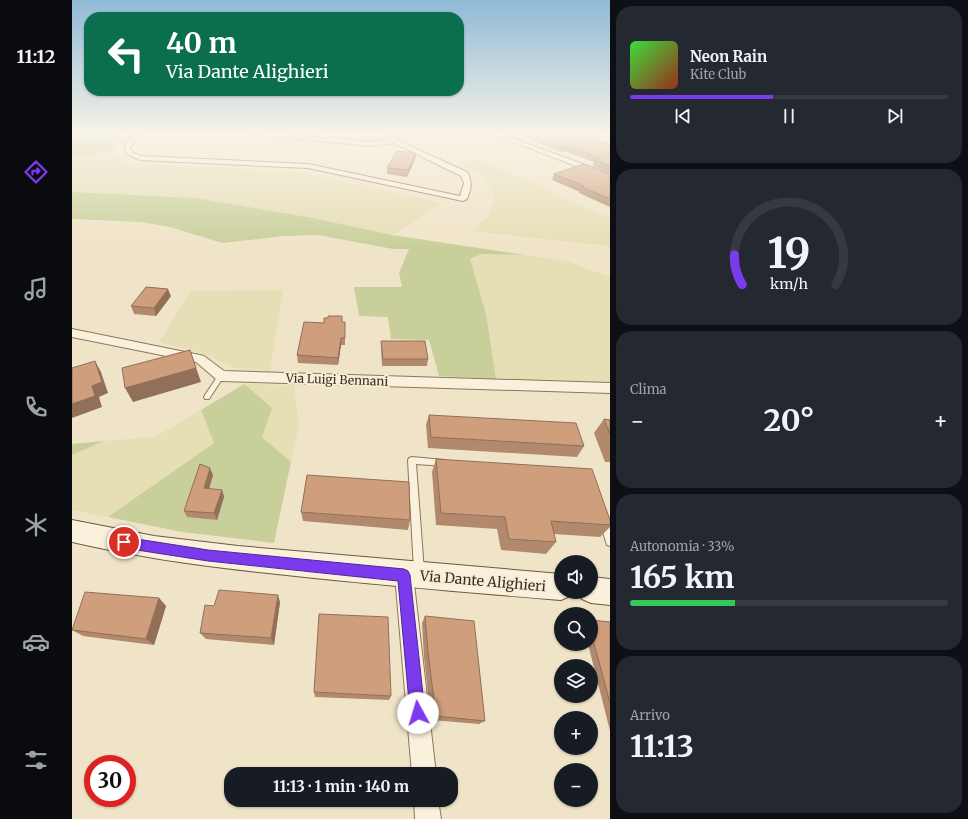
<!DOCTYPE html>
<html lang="it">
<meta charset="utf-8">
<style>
:root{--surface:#171b24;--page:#242831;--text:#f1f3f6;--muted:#9ea1a6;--line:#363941;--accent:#7c3aed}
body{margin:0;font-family:Merriweather,serif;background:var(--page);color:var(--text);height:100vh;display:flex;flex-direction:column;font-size:15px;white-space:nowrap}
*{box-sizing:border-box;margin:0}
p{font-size:13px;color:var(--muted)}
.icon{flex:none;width:22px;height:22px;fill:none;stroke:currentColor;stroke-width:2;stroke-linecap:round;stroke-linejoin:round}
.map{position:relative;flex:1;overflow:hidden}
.details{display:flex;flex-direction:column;gap:6px;padding:6px;background:#0d0f14;width:358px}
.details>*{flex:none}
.hud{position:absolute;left:12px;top:12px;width:380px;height:84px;border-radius:16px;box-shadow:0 1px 3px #0004;background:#0b6e4f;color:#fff;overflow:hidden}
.controls{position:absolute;left:482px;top:555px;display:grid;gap:8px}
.controls a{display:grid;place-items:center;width:44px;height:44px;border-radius:50%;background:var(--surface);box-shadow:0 1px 3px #0004;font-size:20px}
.speed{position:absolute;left:12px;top:755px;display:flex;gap:8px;font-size:20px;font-weight:700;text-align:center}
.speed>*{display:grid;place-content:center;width:52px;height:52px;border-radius:50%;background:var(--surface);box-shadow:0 1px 3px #0004;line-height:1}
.speed .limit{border:6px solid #d22;background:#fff;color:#111}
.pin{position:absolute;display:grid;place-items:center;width:34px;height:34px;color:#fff;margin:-17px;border:2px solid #fff;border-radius:50%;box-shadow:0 1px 4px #0007}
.me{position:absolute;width:44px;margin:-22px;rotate:354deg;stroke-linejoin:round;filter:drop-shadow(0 0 3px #0008)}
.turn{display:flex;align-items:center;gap:14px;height:84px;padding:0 16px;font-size:18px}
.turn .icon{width:52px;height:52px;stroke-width:2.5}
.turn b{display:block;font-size:28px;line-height:34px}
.big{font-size:30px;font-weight:700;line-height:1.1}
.details .card{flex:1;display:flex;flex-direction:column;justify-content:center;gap:6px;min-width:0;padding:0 14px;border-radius:16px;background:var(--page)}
.details .dial{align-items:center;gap:0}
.dial svg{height:104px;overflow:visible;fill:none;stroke:var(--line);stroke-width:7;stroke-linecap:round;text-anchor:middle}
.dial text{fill:var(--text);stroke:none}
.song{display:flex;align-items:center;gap:12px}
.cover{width:48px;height:48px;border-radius:6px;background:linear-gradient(135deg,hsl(120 70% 55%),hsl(10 70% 35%))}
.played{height:4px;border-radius:2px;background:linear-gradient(90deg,var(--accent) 45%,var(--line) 45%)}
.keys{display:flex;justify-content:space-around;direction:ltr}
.heat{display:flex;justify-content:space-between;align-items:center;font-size:22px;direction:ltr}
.charge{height:6px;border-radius:3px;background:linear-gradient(90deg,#34c759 33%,var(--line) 0)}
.trip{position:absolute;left:152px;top:767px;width:234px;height:40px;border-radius:16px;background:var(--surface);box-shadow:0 1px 3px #0004;font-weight:700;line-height:40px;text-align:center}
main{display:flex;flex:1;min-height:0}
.tab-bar{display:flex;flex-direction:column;width:72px;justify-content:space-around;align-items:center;background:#090b0e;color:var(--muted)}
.tab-bar .icon{width:28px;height:28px}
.tab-bar .current{color:var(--accent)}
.tab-bar b{font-size:18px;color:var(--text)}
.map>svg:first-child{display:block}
.farmland{fill:#e6deb5}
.green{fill:#c9cf9b}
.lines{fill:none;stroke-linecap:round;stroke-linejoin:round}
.service-casing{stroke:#8d765c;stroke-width:2}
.minor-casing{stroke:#8d765c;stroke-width:2}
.secondary-casing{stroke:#6f573f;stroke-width:2}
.service{fill:#faf1dc;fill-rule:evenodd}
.minor{fill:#faf1dc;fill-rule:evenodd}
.secondary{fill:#faf1dc;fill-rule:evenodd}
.wall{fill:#b2896c}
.shaded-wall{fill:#916f58}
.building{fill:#cf9f7d;stroke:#916f58}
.route{fill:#7c3aed;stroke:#51269a}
.labels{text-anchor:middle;stroke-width:4;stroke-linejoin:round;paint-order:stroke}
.street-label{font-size:12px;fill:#3d2e20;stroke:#f7eed8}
.near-street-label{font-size:14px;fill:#3d2e20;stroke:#f7eed8}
</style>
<main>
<nav class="tab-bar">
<b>11:12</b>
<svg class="icon current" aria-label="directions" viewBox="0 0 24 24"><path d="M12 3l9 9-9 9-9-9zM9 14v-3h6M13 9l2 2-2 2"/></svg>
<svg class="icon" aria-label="music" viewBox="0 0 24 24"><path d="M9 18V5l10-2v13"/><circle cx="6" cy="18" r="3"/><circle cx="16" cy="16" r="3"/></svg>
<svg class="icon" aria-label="phone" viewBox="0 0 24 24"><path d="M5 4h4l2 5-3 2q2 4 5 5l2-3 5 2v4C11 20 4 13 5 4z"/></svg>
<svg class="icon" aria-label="climate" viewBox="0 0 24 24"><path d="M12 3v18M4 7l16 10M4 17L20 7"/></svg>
<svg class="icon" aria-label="car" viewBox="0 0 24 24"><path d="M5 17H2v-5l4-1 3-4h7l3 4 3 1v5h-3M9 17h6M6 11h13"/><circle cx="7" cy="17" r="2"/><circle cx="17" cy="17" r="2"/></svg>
<svg class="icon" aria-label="filters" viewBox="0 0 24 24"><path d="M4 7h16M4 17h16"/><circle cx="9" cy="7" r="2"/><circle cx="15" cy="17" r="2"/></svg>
</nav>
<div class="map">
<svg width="538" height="819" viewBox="0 0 538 819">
<rect width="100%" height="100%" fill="#f0e4c8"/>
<path class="farmland" d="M325 133H407L413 135 350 150 327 138Z
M40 152 41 155 57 163 222 171 372 203 320 235 241 218 124 198 0 192V158Z
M404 158 538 218V246L400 231 417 215 422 197 411 176 386 164Z
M409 254 453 255 494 261 538 277V383L424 379 414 314 397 259Z
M211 290 198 371 162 368 133 354 87 342 119 291Z
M172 384 222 385 227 426 219 462 190 437Z
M129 410 142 443 36 517 0 510V455L32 441 83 437Z"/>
<path class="green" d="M0 133H50L40 152 0 158Z
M0 192 124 198 241 218 320 235 453 255 409 254 398 259 414 314 424 379 367 376 357 340 319 339 316 317 287 316 282 287H330L327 273 337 249H321L246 235 212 236 150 243 98 227 69 222 0 219Z
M172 384 200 408 190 437 219 462 202 543 110 532 36 517 142 443 129 410Z
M32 441 0 455V444Z"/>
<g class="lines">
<defs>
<path id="service" d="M147 374H151L152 376 137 399H133L132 397 133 395Z
M340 457 372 460 375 461 376 463 375 465 372 466 344 464 352 571 350 574 347 576 344 574 342 571 336 460 337 458Z
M532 519 535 520 538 528V546L535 545 528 523 529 520Z"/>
<path id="minor" d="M61 133H67L58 148 60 152 69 156 236 164 388 196 392 183 389 176 322 143 299 146 184 135 181 133H200L299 142 319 140 314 133H320L325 140 395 172C401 182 399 189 395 199L391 201 236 168 68 160 55 154 52 148Z
M418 133H426L538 174V179Z
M0 329 128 355 132 356 152 371 538 383V393L149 381 144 379 124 362 0 337Z
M332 566 339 568 341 575 364 774H340L323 575 325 568Z
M342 800H366L369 819H343Z"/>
<path id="secondary" d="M0 520 82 536 166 546 489 574V592H500L498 596 489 600C404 593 318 586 233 577 154 569 77 560 0 542Z
M519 577 538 579V605L519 603 510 599 507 592H519Z"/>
</defs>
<use href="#service" class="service-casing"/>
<use href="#minor" class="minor-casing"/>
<use href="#secondary" class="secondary-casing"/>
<use href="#service" class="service"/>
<use href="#minor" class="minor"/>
<use href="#secondary" class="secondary"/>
</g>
<path class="wall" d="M442 133H517L521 138 538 144V173L521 166 522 162 493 151 489 152Z
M344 153 343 159 335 177 315 174V168Z
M482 174H538V207L507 193 508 192 480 180Z
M99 296 84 316 62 314 59 306Z
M270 322H273V345H269L266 365 226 363 225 355Z
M309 341 356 359 355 366H310L309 348Z
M357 415 512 446 505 457 356 448 354 425Z
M532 419 538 420V462H533L522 433Z
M364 459 538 520V527L528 537 482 534 484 542 474 554 429 550 425 529 364 525 360 472Z
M141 475 137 489 150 490 152 497 145 520 115 517 112 511Z
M229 512 338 520 336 530 231 521Z
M87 598 94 606 82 645 11 636 0 630Z
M208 602 202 645 134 639 128 633 142 606Z
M353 616 413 721 407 724 359 720 352 658 350 623Z
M519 620 538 622V731L516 644H519Z
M242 692 319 696 317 700 243 697Z"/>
<path class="shaded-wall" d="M522 134 520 140 516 137Z
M495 145 493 151 489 152 491 146Z
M344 153 343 159 335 177 336 170Z
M96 289 99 296 84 316 82 308Z
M269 338V345L266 365V358Z
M118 350 129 382 61 402 53 388Z
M23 361 29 372 36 393 27 397 30 407 0 418V404L20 386Z
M138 468 141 475 135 495 132 488Z
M150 490 152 497 145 520 142 513Z
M206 595 208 602 202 645 199 638Z
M87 598 94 606 82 645 74 639Z"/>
<path class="building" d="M457 133H517L522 134 516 137 538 144V166L523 160 529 158 495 145 491 146Z
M325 151 344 153 336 170 315 168Z
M512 164 538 174V199L510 187 512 186 482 174Z
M74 287 96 289 82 308 59 306Z
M256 316H270V322H273V338H269L266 358 225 355 232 322 252 323V318H256Z
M309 341H353L356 359H311Z
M118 350 124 368 53 388 50 368Z
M23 361 30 382 20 386 23 396 0 404V368Z
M357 415 504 423 512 446 359 437Z
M532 419 538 420V434Z
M364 459 520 469 538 520V525L479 521 484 542 437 539 433 517 369 513Z
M128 464 138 468 132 488 150 490 142 513 112 511Z
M235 475 337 482 338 520 229 512Z
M147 590 206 595 199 638 128 633 133 605 142 606Z
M13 592 87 598 74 639 0 630Z
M247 614 316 617 319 696 242 692Z
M353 616 402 621 413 721 364 716 356 652Z
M519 620 538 622V703L519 632Z"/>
<linearGradient id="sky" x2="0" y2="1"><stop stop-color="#8fbad6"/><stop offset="0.54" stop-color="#f8f3e6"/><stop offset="1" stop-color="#f8f3e6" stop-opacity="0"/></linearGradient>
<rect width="538" height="247" fill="url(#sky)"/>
<path class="route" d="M52 537 136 550 332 569 336 571 338 575 353 713 351 718 346 720 340 718 338 713 326 581 136 561 52 548 48 546 47 542 48 539Z"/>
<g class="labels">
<g class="street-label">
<text transform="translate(265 380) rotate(2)" y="4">Via Luigi Bennani</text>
</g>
<g class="near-street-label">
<text transform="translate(411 581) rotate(5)" y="5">Via Dante Alighieri</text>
</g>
</g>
</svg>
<div class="controls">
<a><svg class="icon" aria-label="sound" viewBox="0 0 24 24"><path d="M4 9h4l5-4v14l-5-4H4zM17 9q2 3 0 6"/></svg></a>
<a><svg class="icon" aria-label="search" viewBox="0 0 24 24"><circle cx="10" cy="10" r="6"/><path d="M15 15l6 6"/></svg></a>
<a><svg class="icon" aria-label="layers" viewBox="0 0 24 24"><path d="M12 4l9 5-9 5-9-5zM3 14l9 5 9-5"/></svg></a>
<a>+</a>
<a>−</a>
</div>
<div class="speed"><div class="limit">30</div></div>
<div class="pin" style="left:52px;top:542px;background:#d93025"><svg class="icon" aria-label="arrive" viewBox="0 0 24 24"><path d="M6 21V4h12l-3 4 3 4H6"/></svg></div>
<svg class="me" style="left:346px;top:713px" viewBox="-20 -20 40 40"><circle r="19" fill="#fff"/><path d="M0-13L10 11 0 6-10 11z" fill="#7c3aed"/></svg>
<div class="trip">11:13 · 1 min · 140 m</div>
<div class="hud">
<div class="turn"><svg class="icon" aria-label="left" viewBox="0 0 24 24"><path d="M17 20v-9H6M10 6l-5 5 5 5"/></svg><div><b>40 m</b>Via Dante Alighieri</div></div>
</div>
</div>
<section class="details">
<div class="card">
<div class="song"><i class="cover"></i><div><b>Neon Rain</b><p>Kite Club</p></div></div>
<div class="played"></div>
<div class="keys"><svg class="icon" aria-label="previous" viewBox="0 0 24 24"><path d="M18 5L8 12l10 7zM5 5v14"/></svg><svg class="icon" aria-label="pause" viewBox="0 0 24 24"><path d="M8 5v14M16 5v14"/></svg><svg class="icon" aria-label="next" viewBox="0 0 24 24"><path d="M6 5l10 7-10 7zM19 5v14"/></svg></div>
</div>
<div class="card dial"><svg viewBox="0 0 100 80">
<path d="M14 69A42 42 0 1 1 86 69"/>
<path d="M14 69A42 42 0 0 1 8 46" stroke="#7c3aed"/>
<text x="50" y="56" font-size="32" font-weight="700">19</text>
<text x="50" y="72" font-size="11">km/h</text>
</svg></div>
<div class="card"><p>Clima</p>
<div class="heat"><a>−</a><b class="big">20°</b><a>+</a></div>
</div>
<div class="card"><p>Autonomia · 33%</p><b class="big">165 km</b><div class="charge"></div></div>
<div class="card"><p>Arrivo</p><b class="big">11:13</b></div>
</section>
</main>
